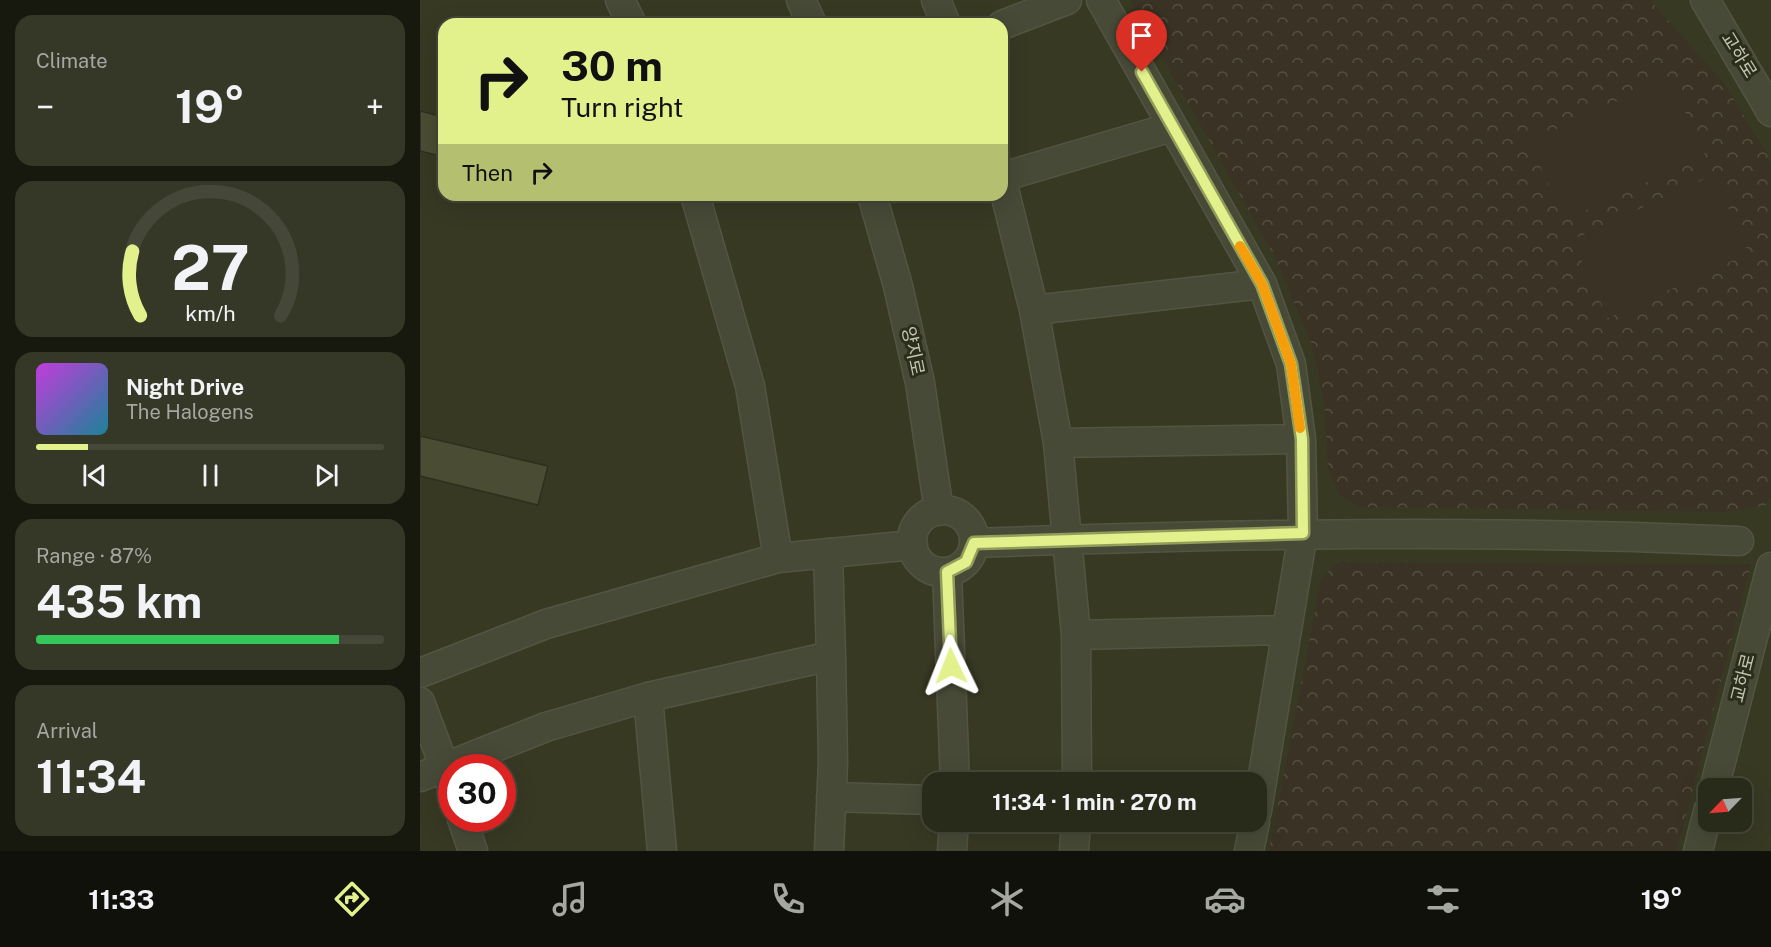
<!DOCTYPE html>
<meta charset="utf-8">
<style>
:root{--surface:#292b1a;--page:#353727;--text:#f1f3f6;--muted:#a5a7a2;--line:#454739;--accent:#e2f18c}
body{margin:0;font-family:"Public Sans","Noto Sans KR",sans-serif;background:var(--page);color:var(--text);height:100vh;display:flex;flex-direction:column;font-size:22px;white-space:nowrap}
*{box-sizing:border-box;margin:0}
p{font-size:20px;color:var(--muted)}
.icon{flex:none;width:33px;height:33px;fill:none;stroke:currentColor;stroke-width:2;stroke-linecap:round;stroke-linejoin:round}
.map{position:relative;flex:1;overflow:hidden}
.sheet{display:flex;flex-direction:column;gap:15px;padding:15px;background:#17180e;width:420px}
.sheet>*{flex:none}
.hud{position:absolute;left:18px;top:18px;width:570px;height:183px;border-radius:18px;box-shadow:0 6px 24px #0002,0 0 0 2px var(--line);background:#e2f18c;color:#111;overflow:hidden}
.needle{width:39px;rotate:245deg}
.fabs{position:absolute;left:1278px;top:778px;display:grid;gap:12px}
.fabs a{display:grid;place-items:center;width:54px;height:54px;border-radius:12px;background:var(--surface);box-shadow:0 6px 24px #0002,0 0 0 2px var(--line);font-size:30px}
.speed{position:absolute;left:18px;top:754px;display:flex;gap:12px;font-size:30px;font-weight:700;text-align:center}
.speed>*{display:grid;place-content:center;width:78px;height:78px;border-radius:50%;background:var(--surface);box-shadow:0 6px 24px #0002,0 0 0 2px var(--line);line-height:1}
.speed .limit{border:9px solid #d22;background:#fff;color:#111}
.pin{position:absolute;display:grid;place-items:center;width:51px;height:51px;color:#fff;margin:-62px -26px;border-radius:50% 50% 50% 0;rotate:-45deg;box-shadow:0 0 6px #0007}
.pin .icon{rotate:45deg}
.me{position:absolute;width:66px;margin:-33px;rotate:358deg;stroke-linejoin:round;filter:drop-shadow(0 0 4px #0008)}
.turn{display:flex;align-items:center;gap:21px;height:126px;padding:0 24px;font-size:27px}
.turn .icon{width:78px;height:78px;stroke-width:2.5}
.turn b{display:block;font-size:42px;line-height:51px}
.then{display:flex;align-items:center;height:57px;padding:0 24px;background:#0003;gap:12px;font-size:22px}
.big{font-size:45px;font-weight:700;line-height:1.1}
.sheet .tile{flex:1;display:flex;flex-direction:column;justify-content:center;gap:9px;min-width:0;padding:0 21px;border-radius:18px;background:var(--page)}
.sheet .dial{align-items:center;gap:0}
.dial svg{height:156px;overflow:visible;fill:none;stroke:var(--line);stroke-width:7;stroke-linecap:round;text-anchor:middle}
.dial text{fill:var(--text);stroke:none}
.song{display:flex;align-items:center;gap:18px}
.cover{width:72px;height:72px;border-radius:9px;background:linear-gradient(135deg,hsl(290 70% 55%),hsl(190 70% 35%))}
.played{height:6px;border-radius:3px;background:linear-gradient(90deg,var(--accent) 15%,var(--line) 15%)}
.keys{display:flex;justify-content:space-around;direction:ltr}
.heat{display:flex;justify-content:space-between;align-items:center;font-size:33px;direction:ltr}
.charge{height:9px;border-radius:4px;background:linear-gradient(90deg,#34c759 87%,var(--line) 0)}
.trip{position:absolute;left:502px;top:772px;width:345px;height:60px;border-radius:18px;background:var(--surface);box-shadow:0 6px 24px #0002,0 0 0 2px var(--line);font-weight:700;line-height:60px;text-align:center}
.menu{display:flex;height:96px;justify-content:space-around;align-items:center;background:#10110a;color:var(--muted)}
.menu .icon{width:42px;height:42px}
.menu .selected{color:var(--accent)}
.menu b{font-size:27px;color:var(--text)}
main{display:flex;flex:1;min-height:0}
.map>svg:first-child{display:block}
.forest{fill:url(#forest-crowns)}
.garden{fill:#3a3325}
.building{fill:#4a4d33;stroke:#2e301e;stroke-width:1.5}
.lines{fill:none;stroke-linecap:round;stroke-linejoin:round}
.minor-casing{stroke:#535543;stroke-width:31}
.minor{stroke:#474a37;stroke-width:28}
.route-casing{stroke:#939d5b;stroke-width:15}
.route{stroke:#e2f18c;stroke-width:10}
.slow{stroke:#f59e0b;stroke-width:10}
.labels{text-anchor:middle;stroke-width:6;stroke-linejoin:round;paint-order:stroke}
.street-label{font-size:18px;fill:#c3c5b2;stroke:#2c2e1c}
</style>
<main>
<section class="sheet">
<div class="tile"><p>Climate</p>
<div class="heat"><a>−</a><b class="big">19°</b><a>+</a></div>
</div>
<div class="tile dial"><svg viewBox="0 0 100 80">
<path d="M14 69A42 42 0 1 1 86 69"/>
<path d="M14 69A42 42 0 0 1 10 36" stroke="#e2f18c"/>
<text x="50" y="56" font-size="32" font-weight="700">27</text>
<text x="50" y="72" font-size="11">km/h</text>
</svg></div>
<div class="tile">
<div class="song"><i class="cover"></i><div><b>Night Drive</b><p>The Halogens</p></div></div>
<div class="played"></div>
<div class="keys"><svg class="icon" aria-label="previous" viewBox="0 0 24 24"><path d="M18 5L8 12l10 7zM5 5v14"/></svg><svg class="icon" aria-label="pause" viewBox="0 0 24 24"><path d="M8 5v14M16 5v14"/></svg><svg class="icon" aria-label="next" viewBox="0 0 24 24"><path d="M6 5l10 7-10 7zM19 5v14"/></svg></div>
</div>
<div class="tile"><p>Range · 87%</p><b class="big">435 km</b><div class="charge"></div></div>
<div class="tile"><p>Arrival</p><b class="big">11:34</b></div>
</section>
<div class="map">
<svg width="1351" height="851" viewBox="0 0 1351 851">
<defs>
<pattern id="forest-crowns" width="20" height="18" patternUnits="userSpaceOnUse" patternTransform="scale(1.5)"><rect width="20" height="18" fill="#3a3325"/><path d="M2 6a3 3 0 1 1 6 0M12 15a3 3 0 1 1 6 0" fill="none" stroke="#554f42"/></pattern>
</defs>
<rect width="100%" height="100%" fill="#373923"/>
<path class="forest" d="M710 0H1230L1304 83 1348 156 1351 167V498L1346 505 1306 512 941 507 920 496 908 469 905 407 891 343 856 259Z
M917 562 1331 564 1257 851H849L901 580Z"/>
<path class="garden" d="M1249 77 1285 155 1145 220 1109 142Z
M1293 175 1329 253 1188 318 1152 240Z"/>
<path class="building" d="M0 111 24 117V157L0 151Z
M0 436 128 466 118 505 0 476Z"/>
<g class="lines">
<defs>
<path id="minor" d="M200 0 212 24
M381 0 392 24
M516 0 526 24
M681 0 842 284 871 364 881 439 883 533 837 811
M1285 0 1351 112
M582 25 647 0
M582 177 752 127
M582 181 614 310 638 443 656 635
M275 195 330 386 358 558
M452 195 478 286 500 383 519 511
M614 310 842 284
M638 443 881 439
M492 541a31 31 0 1 1 62 0a31 31 0 1 1-62 0Z
M554 543C809 534 1064 529 1319 541
M408 553 411 656
M527 572 535 783
M0 673 126 624 358 558 493 545
M228 697 242 851
M0 702 32 787
M0 777 126 727 228 697 411 656 413 762 409 851
M657 783 656 635 866 630
M1294 789 1351 567
M411 797 513 800
M42 819 53 851
M532 851 534 822
M654 851 656 822
M829 851 835 822
M1278 851 1288 811"/>
</defs>
<use href="#minor" class="minor-casing"/>
<use href="#minor" class="minor"/>
</g>
<g class="lines">
<defs>
<path id="route" d="M531 666 527 572 546 562 554 543 883 533 882 439 871 364 842 284 722 72"/>
</defs>
<use href="#route" class="route-casing"/>
<use href="#route" class="route"/>
<path class="slow" d="M820 246 842 284 871 364 880 428"/>
</g>
<g class="labels">
<g class="street-label">
<text transform="translate(1319 55) rotate(58)" y="6">교하로</text>
<text transform="translate(493 351) rotate(78)" y="6">양지로</text>
<text transform="translate(1323 678) rotate(-76)" y="6">교하로</text>
</g>
</g>
</svg>
<div class="fabs">
<a><svg class="needle" viewBox="-14 -14 28 28"><path d="M0-13l5 13h-10z" fill="#e53935"/><path d="M0 13l5-13h-10z" fill="#a5a7a2"/></svg></a>
</div>
<div class="speed"><div class="limit">30</div></div>
<div class="pin" style="left:722px;top:72px;background:#d93025"><svg class="icon" aria-label="arrive" viewBox="0 0 24 24"><path d="M6 21V4h12l-3 4 3 4H6"/></svg></div>
<svg class="me" style="left:531px;top:666px" viewBox="-20 -20 40 40"><path d="M0-17L14 15 0 8-14 15z" fill="#e2f18c" stroke="#fff" stroke-width="4"/></svg>
<div class="trip">11:34 · 1 min · 270 m</div>
<div class="hud">
<div class="turn"><svg class="icon" aria-label="right" viewBox="0 0 24 24"><path d="M7 20v-9h11M14 6l5 5-5 5"/></svg><div><b>30 m</b>Turn right</div></div>
<div class="then">Then<svg class="icon" aria-label="right" viewBox="0 0 24 24"><path d="M7 20v-9h11M14 6l5 5-5 5"/></svg></div>
</div>
</div>
</main>
<nav class="menu">
<b>11:33</b>
<svg class="icon selected" aria-label="directions" viewBox="0 0 24 24"><path d="M12 3l9 9-9 9-9-9zM9 14v-3h6M13 9l2 2-2 2"/></svg>
<svg class="icon" aria-label="music" viewBox="0 0 24 24"><path d="M9 18V5l10-2v13"/><circle cx="6" cy="18" r="3"/><circle cx="16" cy="16" r="3"/></svg>
<svg class="icon" aria-label="phone" viewBox="0 0 24 24"><path d="M5 4h4l2 5-3 2q2 4 5 5l2-3 5 2v4C11 20 4 13 5 4z"/></svg>
<svg class="icon" aria-label="climate" viewBox="0 0 24 24"><path d="M12 3v18M4 7l16 10M4 17L20 7"/></svg>
<svg class="icon" aria-label="car" viewBox="0 0 24 24"><path d="M5 17H2v-5l4-1 3-4h7l3 4 3 1v5h-3M9 17h6M6 11h13"/><circle cx="7" cy="17" r="2"/><circle cx="17" cy="17" r="2"/></svg>
<svg class="icon" aria-label="filters" viewBox="0 0 24 24"><path d="M4 7h16M4 17h16"/><circle cx="9" cy="7" r="2"/><circle cx="15" cy="17" r="2"/></svg>
<b>19°</b>
</nav>
